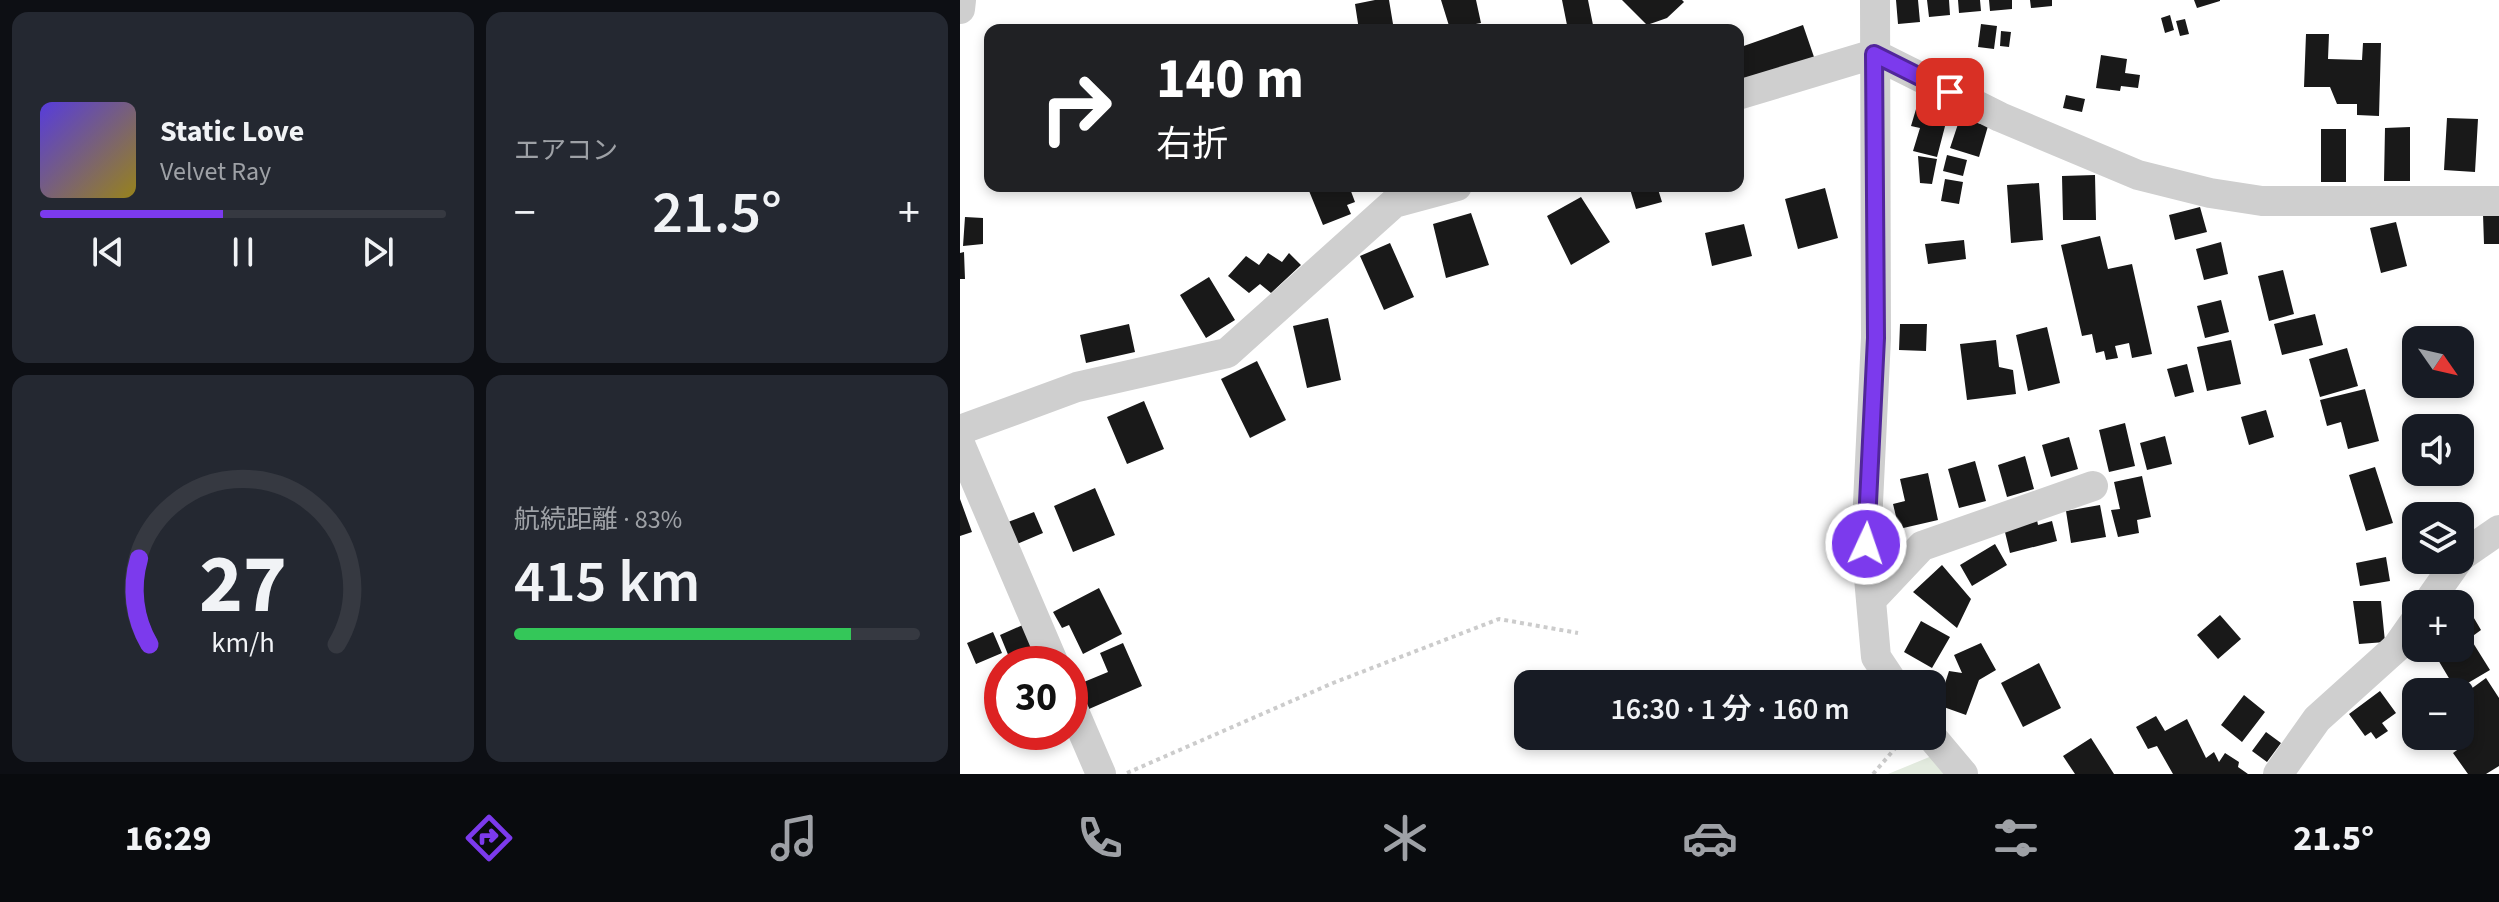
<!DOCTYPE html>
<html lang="ja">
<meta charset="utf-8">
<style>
:root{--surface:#171b24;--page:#242831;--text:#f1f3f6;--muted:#9ea1a6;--line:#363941;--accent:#7c3aed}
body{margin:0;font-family:"Source Sans 3","Noto Sans JP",sans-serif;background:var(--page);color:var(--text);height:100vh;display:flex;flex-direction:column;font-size:30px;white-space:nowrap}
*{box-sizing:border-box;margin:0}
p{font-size:26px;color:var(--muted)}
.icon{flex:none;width:44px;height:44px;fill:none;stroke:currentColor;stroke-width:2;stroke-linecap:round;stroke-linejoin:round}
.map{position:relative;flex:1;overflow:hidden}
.drawer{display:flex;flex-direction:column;gap:12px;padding:12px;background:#0d0f14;width:960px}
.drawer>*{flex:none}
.top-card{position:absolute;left:24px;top:24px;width:760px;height:168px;border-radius:16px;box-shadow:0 4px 12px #0003;background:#202124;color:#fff;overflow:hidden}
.needle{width:52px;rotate:124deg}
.buttons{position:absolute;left:1442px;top:326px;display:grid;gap:16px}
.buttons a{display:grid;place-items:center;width:72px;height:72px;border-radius:16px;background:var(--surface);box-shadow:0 4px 12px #0003;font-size:40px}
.speed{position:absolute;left:24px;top:646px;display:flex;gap:16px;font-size:40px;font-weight:700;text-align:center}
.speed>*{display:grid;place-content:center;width:104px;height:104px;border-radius:50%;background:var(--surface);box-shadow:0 4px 12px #0003;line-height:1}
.speed .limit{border:12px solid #d22;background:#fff;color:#111}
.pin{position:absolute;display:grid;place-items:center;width:68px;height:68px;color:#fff;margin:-34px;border-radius:16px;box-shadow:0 4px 12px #0006}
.me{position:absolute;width:88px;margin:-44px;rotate:3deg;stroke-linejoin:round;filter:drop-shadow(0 0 6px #0008)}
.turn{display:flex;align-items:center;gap:28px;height:168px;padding:0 40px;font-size:36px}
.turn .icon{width:104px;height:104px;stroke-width:2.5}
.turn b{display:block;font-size:56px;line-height:68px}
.big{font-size:60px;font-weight:600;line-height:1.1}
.drawer .tile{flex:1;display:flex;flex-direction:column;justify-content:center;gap:12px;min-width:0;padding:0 28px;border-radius:16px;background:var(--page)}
.drawer .dial{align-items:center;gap:0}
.dial svg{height:208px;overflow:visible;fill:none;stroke:var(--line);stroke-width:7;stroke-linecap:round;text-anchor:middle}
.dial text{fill:var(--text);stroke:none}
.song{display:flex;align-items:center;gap:24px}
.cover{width:96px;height:96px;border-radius:12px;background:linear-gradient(135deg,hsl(250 70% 55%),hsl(50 70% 35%))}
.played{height:8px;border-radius:4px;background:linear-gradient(90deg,var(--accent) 45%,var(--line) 45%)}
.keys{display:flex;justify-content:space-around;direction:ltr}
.heat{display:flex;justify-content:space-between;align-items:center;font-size:44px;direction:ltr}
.charge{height:12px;border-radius:6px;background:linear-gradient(90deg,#34c759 83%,var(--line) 0)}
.drawer .tiles{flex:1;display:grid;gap:12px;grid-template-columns:repeat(2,1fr)}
.trip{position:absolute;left:554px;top:670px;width:432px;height:80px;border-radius:16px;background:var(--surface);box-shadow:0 4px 12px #0003;font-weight:600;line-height:80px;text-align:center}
.tabs{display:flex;height:128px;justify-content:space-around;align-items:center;background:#090b0e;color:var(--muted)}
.tabs .icon{width:56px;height:56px}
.tabs .active{color:var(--accent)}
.tabs b{font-size:36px;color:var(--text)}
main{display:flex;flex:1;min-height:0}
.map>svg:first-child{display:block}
.green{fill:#e3ebdf}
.building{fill:#191919}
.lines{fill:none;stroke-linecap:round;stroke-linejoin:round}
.path{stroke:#ccc;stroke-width:4;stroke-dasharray:4 4;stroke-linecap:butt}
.minor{stroke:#cfcfcf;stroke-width:30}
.route-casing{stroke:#51269a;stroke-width:20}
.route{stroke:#7c3aed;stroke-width:14}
</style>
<main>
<section class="drawer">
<div class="tiles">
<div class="tile">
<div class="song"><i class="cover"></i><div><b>Static Love</b><p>Velvet Ray</p></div></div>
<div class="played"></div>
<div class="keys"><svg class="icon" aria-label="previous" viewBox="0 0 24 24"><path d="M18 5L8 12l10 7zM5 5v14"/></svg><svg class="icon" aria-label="pause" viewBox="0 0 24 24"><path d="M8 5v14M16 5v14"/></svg><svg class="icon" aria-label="next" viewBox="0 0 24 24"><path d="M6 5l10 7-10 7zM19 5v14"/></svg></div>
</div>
<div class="tile"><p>エアコン</p>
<div class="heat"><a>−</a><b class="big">21.5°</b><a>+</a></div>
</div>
<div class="tile dial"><svg viewBox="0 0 100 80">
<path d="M14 69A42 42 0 1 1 86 69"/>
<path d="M14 69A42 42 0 0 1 10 36" stroke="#7c3aed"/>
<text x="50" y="56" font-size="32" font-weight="700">27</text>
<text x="50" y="72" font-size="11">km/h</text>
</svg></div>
<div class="tile"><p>航続距離 · 83%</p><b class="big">415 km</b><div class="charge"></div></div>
</div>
</section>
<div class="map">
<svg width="1539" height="774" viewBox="0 0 1539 774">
<rect width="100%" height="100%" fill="#fff"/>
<path class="green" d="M984 751 1000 774H928Z"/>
<path class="building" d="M415 0H429L434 30H399L395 4Z
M481 0H516L521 23 490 29Z
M602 0H628L634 30H608Z
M662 0H722L724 2 707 18 687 25Z
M936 0H958L960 22 938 24Z
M967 0H989L990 15 969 17Z
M998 0H1020L1021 11 999 13Z
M1029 0H1052V9L1030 11Z
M1070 0H1092V6L1071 8Z
M1234 0H1260V1L1237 8Z
M1210 15 1214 30 1205 33 1201 18Z
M1225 19 1229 34 1220 36 1216 21Z
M1021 24 1037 26 1034 49 1018 47Z
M843 25 854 57 778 83V48Z
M1041 31 1051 32 1049 47 1040 46Z
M1346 34H1369L1368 59 1402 60 1403 43H1421L1419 116 1397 115V104H1377L1370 87H1344Z
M1141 55 1167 59 1165 73 1180 75 1178 88 1161 86 1160 91 1136 88Z
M1106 95 1125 99 1122 112 1103 108Z
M959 99 990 107 977 157 953 151 960 128 951 126Z
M1000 118 1028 126 1019 157 990 148Z
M1487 118 1518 119 1515 172 1484 170Z
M1450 127V181H1424L1425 128Z
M1361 129H1386V182H1361Z
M987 155 1007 160 1003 176 983 171Z
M958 156 977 159 972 184 960 183Z
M1135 175 1136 220H1103L1102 176Z
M985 179 1003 182 999 204 981 201Z
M1079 183 1083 240 1051 243 1047 185Z
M347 186H389L395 202 387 205 391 214 363 225Z
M669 186H697L702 202 676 209Z
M865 188 878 238 838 249 825 199Z
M621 197 650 242 611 265 587 216Z
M1240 207 1247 232 1215 240 1209 215Z
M511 213 529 265 486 278 473 224Z
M1539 213V244H1524L1523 214Z
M5 217 23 218V244L3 246Z
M1436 222 1447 266 1421 273 1410 228Z
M784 224 792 256 752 266 745 233Z
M1140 236 1148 269 1172 264 1192 354 1172 358 1169 343 1155 346 1158 358 1146 360 1144 351 1136 353 1132 334 1122 336 1101 245Z
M1004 240 1006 259 968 264 965 244Z
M1261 242 1268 274 1244 280 1236 249Z
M430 243 454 297 424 310 400 256Z
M4 252 5 279H0V253Z
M308 253 322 262 329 253 341 265 311 293 300 284 289 293 268 276 286 256 299 265Z
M1323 270 1334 314 1309 321 1298 276Z
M249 277 275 320 246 338 220 295Z
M1261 300 1269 332 1245 338 1237 306Z
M1355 314 1363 345 1322 355 1314 324Z
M368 318 381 380 347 388 333 326Z
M169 324 175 352 126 363 120 335Z
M940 324H967L966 351 939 350Z
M1087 327 1100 383 1068 391 1056 335Z
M1036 340 1039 367 1053 370 1056 394 1007 400 1000 344Z
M1271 340 1281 384 1247 391 1237 347Z
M1387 348 1398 386 1360 397 1349 359Z
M297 361 326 420 290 438 261 379Z
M1227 364 1234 392 1215 397 1207 369Z
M1405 389 1419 441 1388 449 1381 422 1367 426 1360 400Z
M184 401 204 449 167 464 147 417Z
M1306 410 1314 437 1289 445 1281 417Z
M1165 423 1175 466 1149 472 1139 430Z
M1205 436 1212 464 1187 470 1180 443Z
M1109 437 1118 469 1091 477 1082 445Z
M1065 456 1074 489 1047 497 1038 465Z
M1015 461 1026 501 999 508 988 469Z
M1415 467 1433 523 1406 531 1389 475Z
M968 473 978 520 939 529 933 504 945 501 940 479Z
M1182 476 1191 517 1177 520 1179 533 1158 537 1151 510 1160 509 1154 482Z
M135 488 155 535 113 552 94 506Z
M0 499 12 532 0 536Z
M1140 505 1146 537 1111 543 1106 511Z
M74 512 83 533 57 544 48 522Z
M1077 520 1078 525 1092 521 1097 541 1050 553 1044 528Z
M1035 544 1047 565 1012 586 1000 565Z
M1426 557 1430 581 1400 586 1396 563Z
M982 565 1011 599 997 628 953 592Z
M139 588 162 634 123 654 109 625 102 628 93 612Z
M1393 601H1421L1425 642 1399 644Z
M1511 613 1521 630 1510 638 1530 670 1496 690 1471 648H1500V619Z
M1260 615 1281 639 1258 659 1237 635Z
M961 621 990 637 972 668 944 652Z
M65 624 74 646 49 657 40 635Z
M33 632 42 653 16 664 7 643Z
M163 643 182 686 129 709 119 684 148 672 140 653Z
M1021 643 1036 670 1019 680 1006 715 978 705 989 671 1002 673 994 655Z
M1079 663 1101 708 1063 727 1041 683Z
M1526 678 1539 698V766L1526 774H1508L1493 753 1511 740 1500 722V697Z
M1420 691 1436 713 1422 723 1428 731 1416 739 1411 732 1405 736 1389 714Z
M1284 695 1305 712 1282 742 1261 725Z
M42 700V731L31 705Z
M1196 716 1205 731 1227 719 1246 758 1254 752 1259 762 1265 753 1279 762 1278 767 1288 774H1213L1197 746 1188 749 1176 727Z
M1306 732 1321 743 1307 762 1292 751Z
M1131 738 1154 774H1115L1103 756Z"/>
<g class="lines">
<path class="path" d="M167 773 373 683 539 619 618 633
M913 774 944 738"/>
<path class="minor" d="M915 0 916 338 906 544 916 657 934 684
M0 9 1 0
M778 95 914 54 1040 117 1178 175 1250 193 1302 201H1539
M0 430 117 387 267 353 434 203 497 186
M0 444 94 664
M1500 557 1539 530
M912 599 962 546 1133 486
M1467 604 1498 560
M110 702 141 774
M971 736 1003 774
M1318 774 1357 719 1437 647 1456 620"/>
</g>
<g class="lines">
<defs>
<path id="route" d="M906 544 916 338 914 54 990 92"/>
</defs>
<use href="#route" class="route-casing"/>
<use href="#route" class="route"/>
</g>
</svg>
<div class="buttons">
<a><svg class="needle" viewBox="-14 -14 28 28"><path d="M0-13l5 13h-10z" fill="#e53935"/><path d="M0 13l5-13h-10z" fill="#9ea1a6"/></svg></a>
<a><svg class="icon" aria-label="sound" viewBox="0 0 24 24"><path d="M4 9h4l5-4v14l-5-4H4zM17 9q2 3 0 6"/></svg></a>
<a><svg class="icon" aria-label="layers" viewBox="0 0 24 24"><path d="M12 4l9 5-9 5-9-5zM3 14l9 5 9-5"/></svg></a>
<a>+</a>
<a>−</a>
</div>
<div class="speed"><div class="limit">30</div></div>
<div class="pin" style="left:990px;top:92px;background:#d93025"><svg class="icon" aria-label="arrive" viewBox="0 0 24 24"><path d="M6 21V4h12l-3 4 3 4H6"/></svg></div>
<svg class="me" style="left:906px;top:544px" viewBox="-20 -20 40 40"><circle r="17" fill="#7c3aed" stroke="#fff" stroke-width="3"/><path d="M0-11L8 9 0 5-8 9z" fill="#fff"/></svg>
<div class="trip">16:30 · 1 分 · 160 m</div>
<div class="top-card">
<div class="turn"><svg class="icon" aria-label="right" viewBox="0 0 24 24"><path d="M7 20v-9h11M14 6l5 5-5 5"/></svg><div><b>140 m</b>右折</div></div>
</div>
</div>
</main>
<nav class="tabs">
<b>16:29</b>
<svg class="icon active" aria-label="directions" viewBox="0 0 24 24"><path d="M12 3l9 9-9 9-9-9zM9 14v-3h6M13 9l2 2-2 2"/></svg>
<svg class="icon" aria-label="music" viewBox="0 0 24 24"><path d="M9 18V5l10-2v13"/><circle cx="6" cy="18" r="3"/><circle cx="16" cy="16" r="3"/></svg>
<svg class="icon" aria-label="phone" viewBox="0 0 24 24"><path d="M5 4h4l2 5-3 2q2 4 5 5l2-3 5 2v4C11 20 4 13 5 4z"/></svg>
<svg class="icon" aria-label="climate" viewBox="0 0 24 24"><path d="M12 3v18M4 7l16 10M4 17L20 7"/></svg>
<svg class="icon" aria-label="car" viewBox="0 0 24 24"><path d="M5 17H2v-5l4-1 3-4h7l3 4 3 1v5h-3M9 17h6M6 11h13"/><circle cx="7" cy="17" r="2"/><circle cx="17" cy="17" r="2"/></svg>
<svg class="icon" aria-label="filters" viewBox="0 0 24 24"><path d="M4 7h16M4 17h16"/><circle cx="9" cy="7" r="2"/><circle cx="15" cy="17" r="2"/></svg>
<b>21.5°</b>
</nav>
